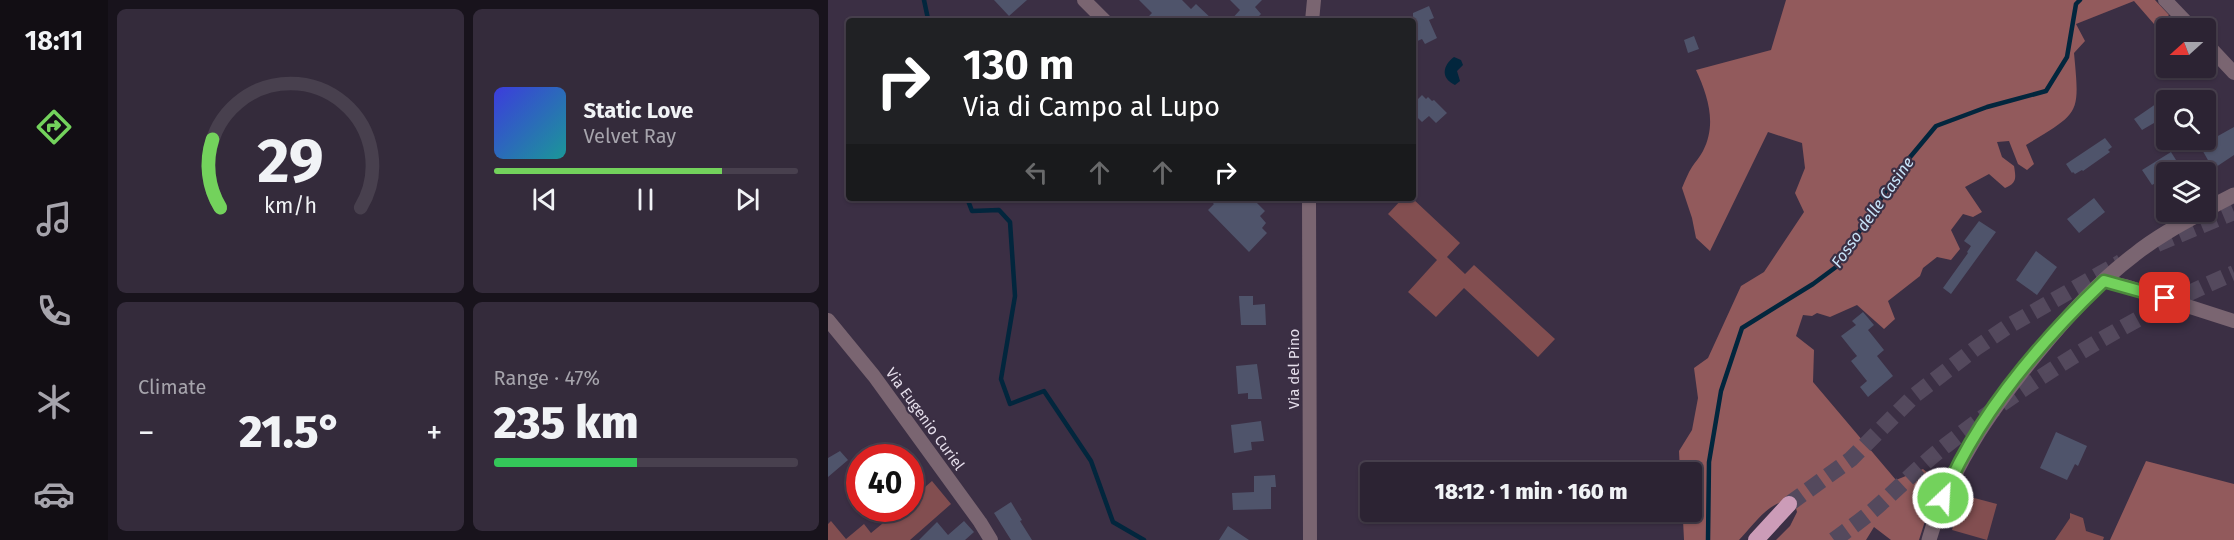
<!DOCTYPE html>
<meta charset="utf-8">
<style>
:root{--surface:#2c2333;--page:#342b3b;--text:#f1f3f6;--muted:#a6a4ac;--line:#48404e;--accent:#73d25c}
body{margin:0;font-family:"Fira Sans",sans-serif;background:var(--page);color:var(--text);height:100vh;display:flex;flex-direction:column;font-size:22px;white-space:nowrap}
*{box-sizing:border-box;margin:0}
p{font-size:20px;color:var(--muted)}
.icon{flex:none;width:33px;height:33px;fill:none;stroke:currentColor;stroke-width:2;stroke-linecap:round;stroke-linejoin:round}
.map{position:relative;flex:1;overflow:hidden}
.side{display:flex;flex-direction:column;gap:9px;padding:9px;background:#18131c;width:720px}
.side>*{flex:none}
.guide{position:absolute;left:18px;top:18px;width:570px;height:183px;border-radius:6px;box-shadow:0 2px 4px #0004,0 0 0 2px var(--line);background:#202124;color:#fff;overflow:hidden}
.needle{width:39px;rotate:249deg}
.fabs{position:absolute;left:1328px;top:18px;display:grid;gap:12px}
.fabs a{display:grid;place-items:center;width:60px;height:60px;border-radius:6px;background:var(--surface);box-shadow:0 2px 4px #0004,0 0 0 2px var(--line);font-size:30px}
.speed{position:absolute;left:18px;top:444px;display:flex;gap:12px;font-size:30px;font-weight:700;text-align:center}
.speed>*{display:grid;place-content:center;width:78px;height:78px;border-radius:50%;background:var(--surface);box-shadow:0 2px 4px #0004,0 0 0 2px var(--line);line-height:1}
.speed .limit{border:9px solid #d22;background:#fff;color:#111}
.pin{position:absolute;display:grid;place-items:center;width:51px;height:51px;color:#fff;margin:-26px;border-radius:12px;box-shadow:0 3px 9px #0006}
.me{position:absolute;width:66px;margin:-33px;rotate:25deg;stroke-linejoin:round;filter:drop-shadow(0 0 4px #0008)}
.turn{display:flex;align-items:center;gap:21px;height:126px;padding:0 18px;font-size:27px}
.turn .icon{width:78px;height:78px;stroke-width:2.5}
.turn b{display:block;font-size:42px;line-height:51px}
.lanes{display:flex;align-items:center;height:57px;padding:0 18px;background:#0003;justify-content:center;gap:30px;direction:ltr}
.lanes .off{opacity:.35}
.big{font-size:45px;font-weight:800;line-height:1.1}
.side .widget{flex:1;display:flex;flex-direction:column;justify-content:center;gap:9px;min-width:0;padding:0 21px;border-radius:9px;background:var(--page)}
.side .dial{align-items:center;gap:0}
.dial svg{height:156px;overflow:visible;fill:none;stroke:var(--line);stroke-width:7;stroke-linecap:round;text-anchor:middle}
.dial text{fill:var(--text);stroke:none}
.song{display:flex;align-items:center;gap:18px}
.cover{width:72px;height:72px;border-radius:9px;background:linear-gradient(135deg,hsl(240 70% 55%),hsl(180 70% 35%))}
.played{height:6px;border-radius:3px;background:linear-gradient(90deg,var(--accent) 75%,var(--line) 75%)}
.keys{display:flex;justify-content:space-around;direction:ltr}
.heat{display:flex;justify-content:space-between;align-items:center;font-size:33px;direction:ltr}
.charge{height:9px;border-radius:4px;background:linear-gradient(90deg,#34c759 47%,var(--line) 0)}
.side .tiles{flex:1;display:grid;gap:9px;grid-template-columns:repeat(2,1fr)}
.trip{position:absolute;left:532px;top:462px;width:342px;height:60px;border-radius:6px;background:var(--surface);box-shadow:0 2px 4px #0004,0 0 0 2px var(--line);font-weight:800;line-height:60px;text-align:center}
main{display:flex;flex:1;min-height:0}
.tab-bar{display:flex;flex-direction:column;width:108px;justify-content:space-around;align-items:center;background:#120e14;color:var(--muted)}
.tab-bar .icon{width:42px;height:42px}
.tab-bar .current{color:var(--accent)}
.tab-bar b{font-size:27px;color:var(--text)}
.map>svg:first-child{display:block}
.green{fill:#824e50}
.forest{fill:#925a5c}
.water{fill:#02263d}
.lines{fill:none;stroke-linecap:round;stroke-linejoin:round}
.stream{stroke:#02263d;stroke-width:4.5}
.building{fill:#4f546b}
.trunk-tunnel{stroke:#54495d;stroke-width:16;stroke-dasharray:16 8;stroke-linecap:butt}
.minor{stroke:#7a6571;stroke-width:14}
.tertiary{stroke:#7a6571;stroke-width:15}
.trunk{stroke:#cc9cb8;stroke-width:16}
.route-casing{stroke:#4b883c;stroke-width:15}
.route{stroke:#73d25c;stroke-width:10}
.labels{text-anchor:middle;stroke-width:4.5;stroke-linejoin:round;paint-order:stroke}
.street-label{font-size:15px;fill:#e5deeb;stroke:#3b2f44}
.water-label{font-size:16px;font-style:italic;fill:#c8e4f9;stroke:#3b2f44}
</style>
<main>
<nav class="tab-bar">
<b>18:11</b>
<svg class="icon current" aria-label="directions" viewBox="0 0 24 24"><path d="M12 3l9 9-9 9-9-9zM9 14v-3h6M13 9l2 2-2 2"/></svg>
<svg class="icon" aria-label="music" viewBox="0 0 24 24"><path d="M9 18V5l10-2v13"/><circle cx="6" cy="18" r="3"/><circle cx="16" cy="16" r="3"/></svg>
<svg class="icon" aria-label="phone" viewBox="0 0 24 24"><path d="M5 4h4l2 5-3 2q2 4 5 5l2-3 5 2v4C11 20 4 13 5 4z"/></svg>
<svg class="icon" aria-label="climate" viewBox="0 0 24 24"><path d="M12 3v18M4 7l16 10M4 17L20 7"/></svg>
<svg class="icon" aria-label="car" viewBox="0 0 24 24"><path d="M5 17H2v-5l4-1 3-4h7l3 4 3 1v5h-3M9 17h6M6 11h13"/><circle cx="7" cy="17" r="2"/><circle cx="17" cy="17" r="2"/></svg>
</nav>
<section class="side">
<div class="tiles">
<div class="widget dial"><svg viewBox="0 0 100 80">
<path d="M14 69A42 42 0 1 1 86 69"/>
<path d="M14 69A42 42 0 0 1 10 34" stroke="#73d25c"/>
<text x="50" y="56" font-size="32" font-weight="700">29</text>
<text x="50" y="72" font-size="11">km/h</text>
</svg></div>
<div class="widget">
<div class="song"><i class="cover"></i><div><b>Static Love</b><p>Velvet Ray</p></div></div>
<div class="played"></div>
<div class="keys"><svg class="icon" aria-label="previous" viewBox="0 0 24 24"><path d="M18 5L8 12l10 7zM5 5v14"/></svg><svg class="icon" aria-label="pause" viewBox="0 0 24 24"><path d="M8 5v14M16 5v14"/></svg><svg class="icon" aria-label="next" viewBox="0 0 24 24"><path d="M6 5l10 7-10 7zM19 5v14"/></svg></div>
</div>
<div class="widget"><p>Climate</p>
<div class="heat"><a>−</a><b class="big">21.5°</b><a>+</a></div>
</div>
<div class="widget"><p>Range · 47%</p><b class="big">235 km</b><div class="charge"></div></div>
</div>
</section>
<div class="map">
<svg width="1406" height="540" viewBox="0 0 1406 540">
<rect width="100%" height="100%" fill="#3b2f44"/>
<path class="green" d="M575 198H584L632 243 619 257 637 274 646 265 727 339 710 357 636 288 608 317 580 292 609 260 560 214Z
M104 481 123 504 82 540H0V524L3 521 18 539 36 524 43 533 72 509 82 508 83 499Z
M1135 495 1169 504 1159 540 1124 530Z
M1242 513 1255 518 1258 531 1276 537 1275 540H1227L1242 518Z"/>
<path class="forest" d="M958 0H1327L1341 15 1333 24H1326L1306 1 1248 24 1257 41 1246 53C1252 116 1252 112 1198 145L1206 164 1199 170 1190 164 1181 141 1169 142 1174 157 1186 166C1188 178 1189 183 1177 188L1161 174 1137 187 1154 212 1145 217 1135 214 1123 230 1132 249 1123 260 1109 257 1095 268 1092 276 1060 301 1067 319 1056 329 1029 305 1002 317 989 313 984 316 975 315 968 336 986 350 985 382 1068 480 1095 469 1112 483 1104 499 1091 540H1063L1046 527 1038 540H948L962 526 969 512 966 501C943 497 926 525 911 540H856L855 520 847 512H864V472H852L851 451 864 430 870 398 866 368 880 358 913 286 936 272 976 212 967 193 977 168 974 143 940 132 882 251 868 238 864 218 854 188C857 181 860 173 864 167 867 162 872 157 875 151 889 124 880 96 868 70L943 50Z
M1318 461 1406 484V540H1282Z"/>
<path class="water" d="M626 57 633 60 635 65 629 71 632 81 627 85C612 78 615 65 626 57Z"/>
<g class="lines">
<path class="stream" d="M96 0 100 19 103 21
M139 198 144 211 171 210 182 222 187 296 173 379 182 404 216 391 263 461 285 522 316 540
M880 540 881 462 893 391 914 328 985 284 1008 267 1073 168 1108 126 1159 107 1218 91 1239 57 1248 4 1252 0"/>
</g>
<path class="building" d="M166 0H199L181 16Z
M311 0H354L363 9 368 4 386 21H327L321 16 324 13Z
M402 0H434L427 7 433 14 426 21H402L412 10Z
M601 6 606 18 601 20 609 38 597 44 594 39 585 43V13Z
M866 36 871 49 860 53 856 40Z
M594 95 598 99 600 97 604 101 606 100 619 113 608 123 601 116 594 122 585 113V104Z
M1338 97V116L1314 130 1306 119Z
M1406 127V155L1385 169 1372 146Z
M1277 138 1284 147 1280 150 1282 152 1255 171 1254 170 1247 174 1245 172 1244 173 1238 164Z
M1343 152 1353 168 1345 172H1338V177L1324 185 1314 170Z
M379 198H424L437 211 432 216 438 223 434 228 439 233 421 252 380 210 386 204Z
M1266 198 1277 212 1251 233 1239 219Z
M1151 221 1168 232 1123 294 1115 288 1140 253 1139 252 1143 246 1136 241Z
M1208 251 1229 267 1209 295 1188 280Z
M411 296H425V305L437 304 438 325H413Z
M1035 312 1046 325 1040 330 1056 350 1049 356 1065 376 1040 397 1032 387 1039 381 1023 361 1029 356 1013 336 1028 325 1024 321Z
M429 364 434 399H420V393L410 394 408 366Z
M433 421 436 441 423 442 424 450 406 453 403 425Z
M1228 432 1259 446 1250 466 1247 464 1239 480 1212 468Z
M12 451 20 460 0 477V458Z
M447 475 448 487H443V509L405 510 404 493 426 492V476Z
M183 502 194 520 192 521 204 540H183L166 513Z
M136 521 146 532 137 540H91L109 522 120 535Z
M400 526 421 540H391Z"/>
<g class="lines">
<path class="trunk-tunnel" d="M1329 244 1406 212
M961 504 1023 459 1087 395 1148 348 1179 327 1293 262
M1006 540C1018 531 1031 522 1043 512 1069 490 1093 464 1121 443 1207 376 1306 315 1406 273"/>
<path class="minor" d="M256 0 277 21
M1337 0 1364 28
M484 21 486 0
M1377 42 1406 73
M481 198 482 540
M1276 281 1297 286 1406 321
M0 320 46 376 152 522 163 540"/>
<path class="tertiary" d="M1377 210 1406 195
M1101 540C1121 469 1163 409 1210 352 1239 317 1269 283 1306 255 1327 238 1351 225 1375 212"/>
<path class="trunk" d="M928 540 961 504"/>
</g>
<g class="lines">
<defs>
<path id="route" d="M1115 498C1148 417 1213 341 1276 281L1337 298"/>
</defs>
<use href="#route" class="route-casing"/>
<use href="#route" class="route"/>
</g>
<g class="labels">
<g class="street-label">
<text transform="translate(466 369) rotate(-90)" y="5">Via del Pino</text>
<text transform="translate(97 419) rotate(54)" y="5">Via Eugenio Curiel</text>
</g>
<g class="water-label">
<text transform="translate(1044 212) rotate(-55)" y="6">Fosso delle Casine</text>
</g>
</g>
</svg>
<div class="fabs">
<a><svg class="needle" viewBox="-14 -14 28 28"><path d="M0-13l5 13h-10z" fill="#e53935"/><path d="M0 13l5-13h-10z" fill="#a6a4ac"/></svg></a>
<a><svg class="icon" aria-label="search" viewBox="0 0 24 24"><circle cx="10" cy="10" r="6"/><path d="M15 15l6 6"/></svg></a>
<a><svg class="icon" aria-label="layers" viewBox="0 0 24 24"><path d="M12 4l9 5-9 5-9-5zM3 14l9 5 9-5"/></svg></a>
</div>
<div class="speed"><div class="limit">40</div></div>
<div class="pin" style="left:1337px;top:298px;background:#d93025"><svg class="icon" aria-label="arrive" viewBox="0 0 24 24"><path d="M6 21V4h12l-3 4 3 4H6"/></svg></div>
<svg class="me" style="left:1115px;top:498px" viewBox="-20 -20 40 40"><circle r="17" fill="#73d25c" stroke="#fff" stroke-width="3"/><path d="M0-11L8 9 0 5-8 9z" fill="#fff"/></svg>
<div class="trip">18:12 · 1 min · 160 m</div>
<div class="guide">
<div class="turn"><svg class="icon" aria-label="right" viewBox="0 0 24 24"><path d="M7 20v-9h11M14 6l5 5-5 5"/></svg><div><b>130 m</b>Via di Campo al Lupo</div></div>
<div class="lanes"><svg class="icon off" aria-label="left" viewBox="0 0 24 24"><path d="M17 20v-9H6M10 6l-5 5 5 5"/></svg><svg class="icon off" aria-label="ahead" viewBox="0 0 24 24"><path d="M12 20V5M6 11l6-6 6 6"/></svg><svg class="icon off" aria-label="ahead" viewBox="0 0 24 24"><path d="M12 20V5M6 11l6-6 6 6"/></svg><svg class="icon" aria-label="right" viewBox="0 0 24 24"><path d="M7 20v-9h11M14 6l5 5-5 5"/></svg></div>
</div>
</div>
</main>
